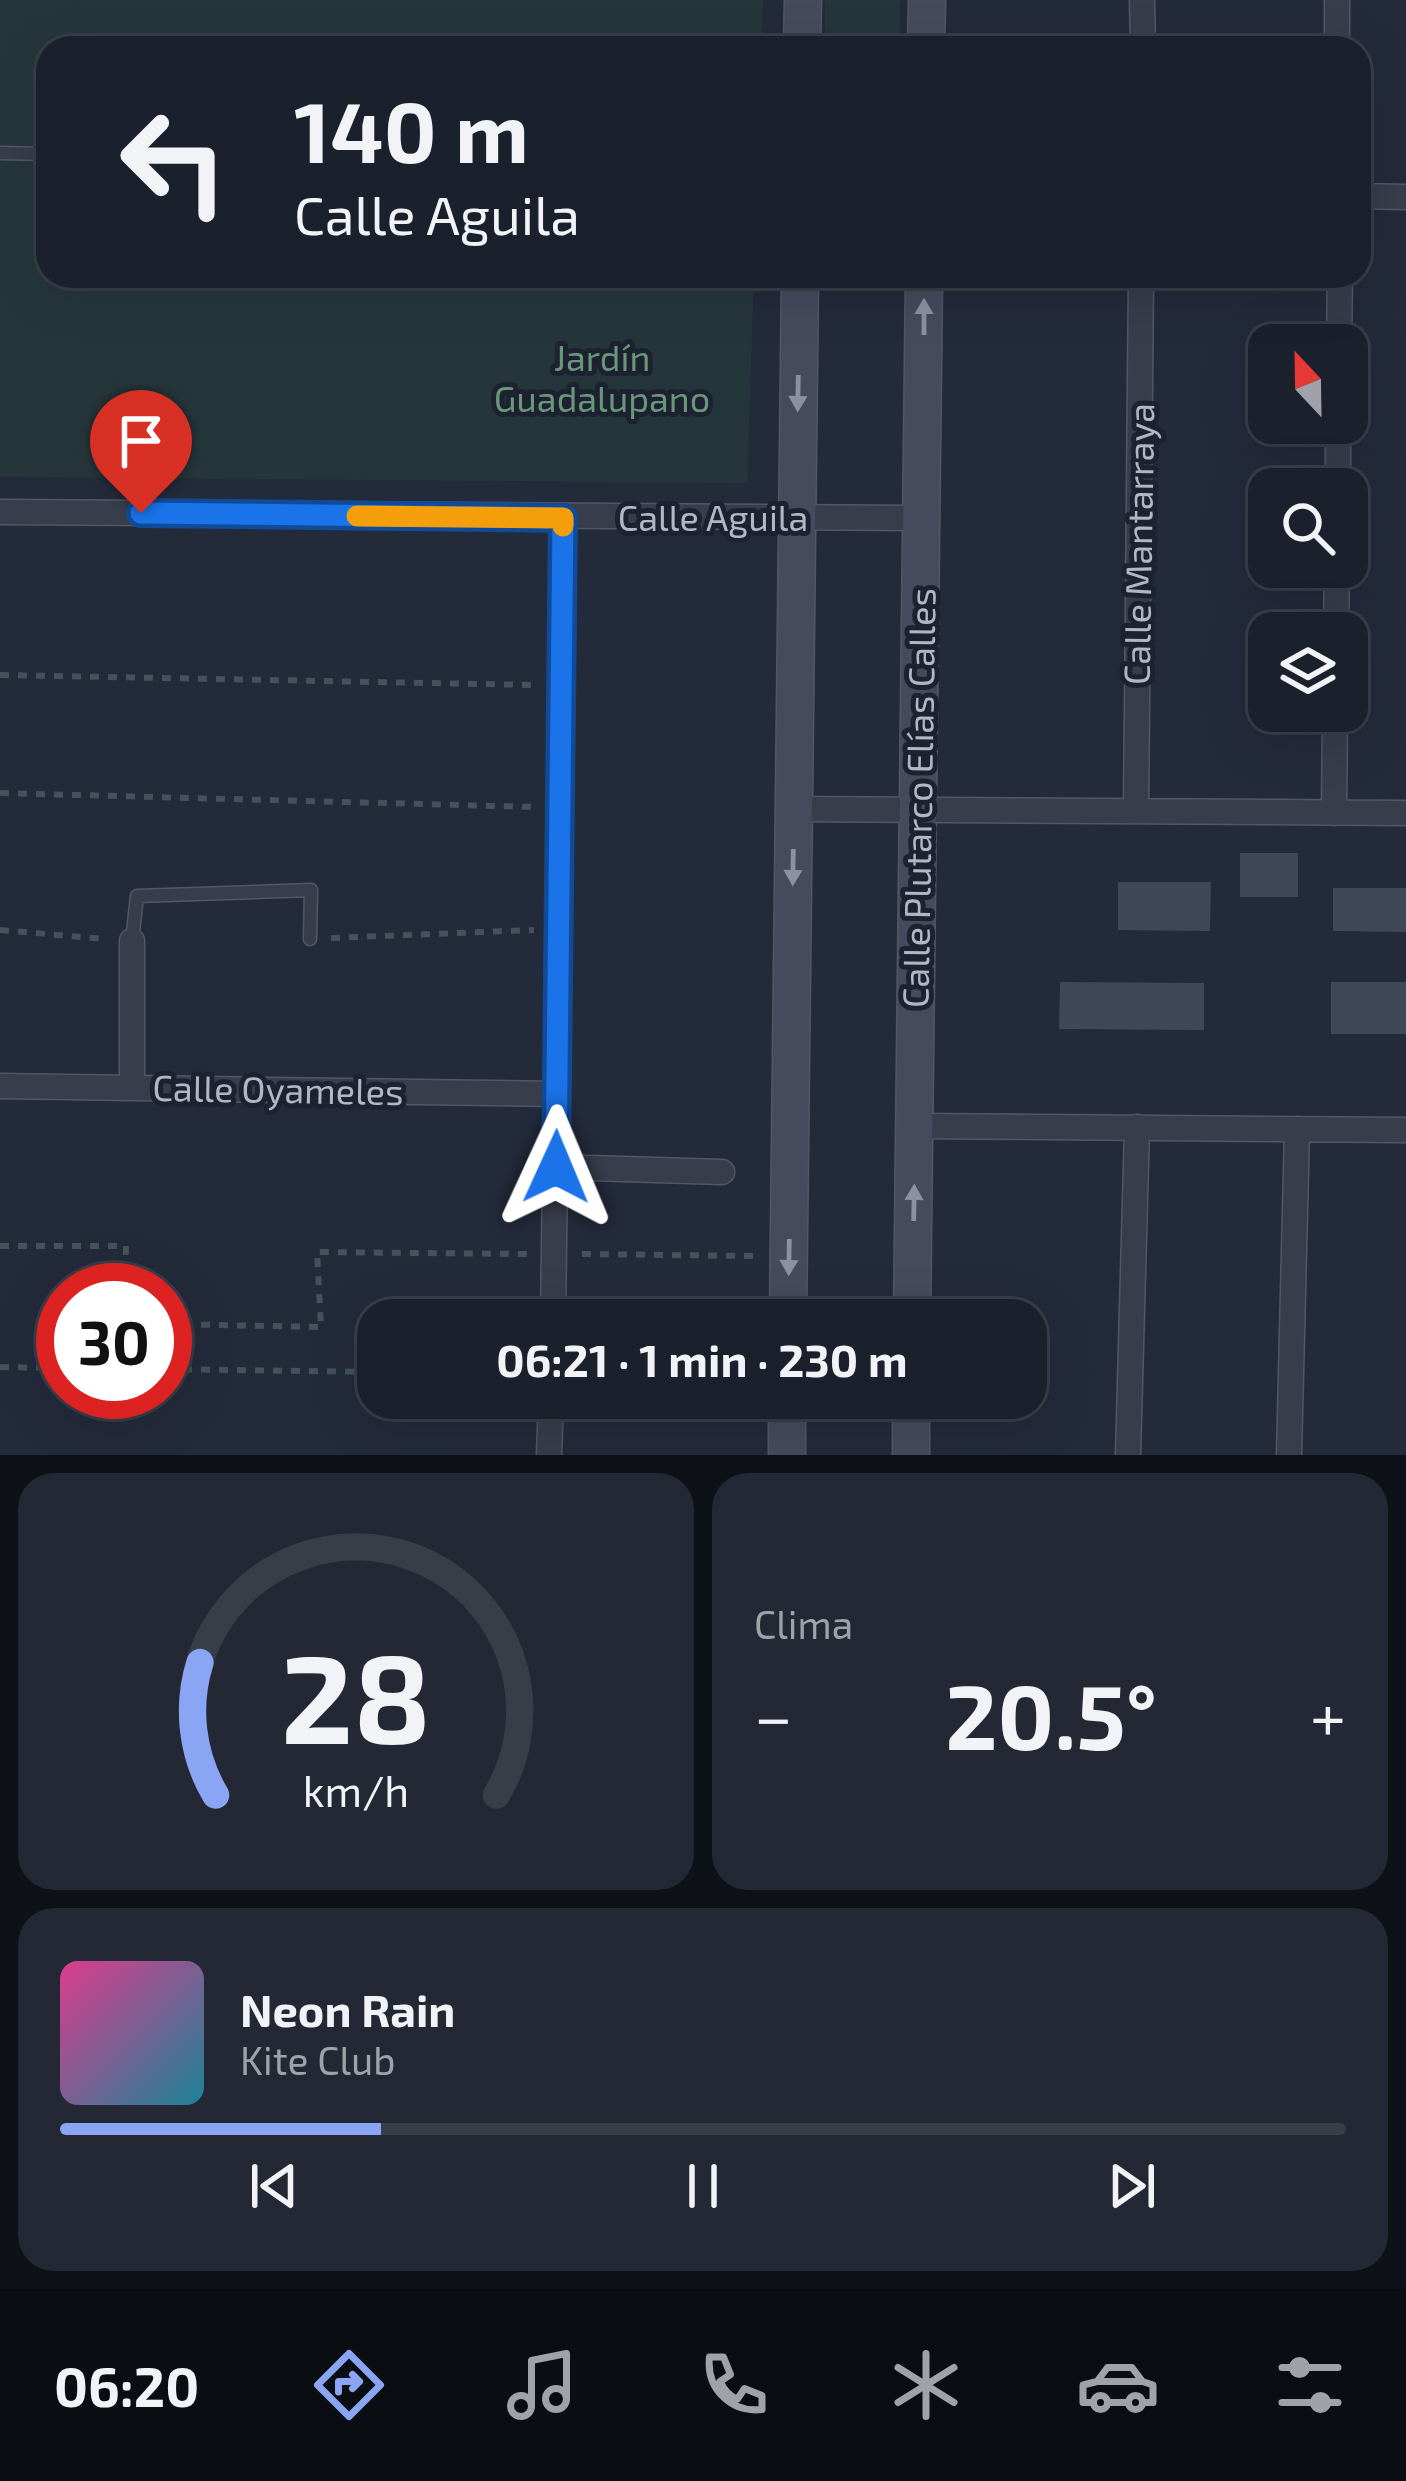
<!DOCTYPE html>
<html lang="es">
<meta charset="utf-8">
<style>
:root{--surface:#1a202c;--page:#232834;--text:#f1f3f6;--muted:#9fa3a9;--line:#383e48;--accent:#8aa5f3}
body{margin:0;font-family:"Exo 2",sans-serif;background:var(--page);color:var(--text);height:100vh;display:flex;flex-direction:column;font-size:45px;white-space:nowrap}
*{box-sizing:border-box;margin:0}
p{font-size:39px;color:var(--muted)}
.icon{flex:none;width:66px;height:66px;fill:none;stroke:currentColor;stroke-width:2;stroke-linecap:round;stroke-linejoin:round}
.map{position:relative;height:1455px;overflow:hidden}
.panel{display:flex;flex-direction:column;gap:18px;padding:18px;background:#0e1218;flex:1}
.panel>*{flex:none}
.top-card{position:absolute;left:36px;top:36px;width:1335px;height:252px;border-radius:36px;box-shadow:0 12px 48px #0002,0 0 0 3px var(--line);background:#1a202c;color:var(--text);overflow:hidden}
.needle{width:78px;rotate:338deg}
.tools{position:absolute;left:1248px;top:324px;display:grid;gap:24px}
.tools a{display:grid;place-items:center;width:120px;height:120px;border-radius:24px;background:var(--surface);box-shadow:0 12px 48px #0002,0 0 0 3px var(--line);font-size:60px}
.speed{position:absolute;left:36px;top:1263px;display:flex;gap:24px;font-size:60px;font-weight:700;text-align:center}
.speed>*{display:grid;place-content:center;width:156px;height:156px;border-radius:50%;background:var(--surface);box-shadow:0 12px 48px #0002,0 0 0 3px var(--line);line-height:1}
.speed .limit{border:18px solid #d22;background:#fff;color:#111}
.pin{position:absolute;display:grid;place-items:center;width:102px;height:102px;color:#fff;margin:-123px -51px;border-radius:50% 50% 50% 0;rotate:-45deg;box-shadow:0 0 12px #0007}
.pin .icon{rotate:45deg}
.me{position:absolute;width:132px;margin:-66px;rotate:1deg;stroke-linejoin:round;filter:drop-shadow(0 0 9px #0008)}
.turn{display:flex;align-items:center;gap:42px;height:252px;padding:0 60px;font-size:54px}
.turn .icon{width:156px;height:156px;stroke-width:2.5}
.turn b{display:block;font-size:84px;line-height:102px}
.big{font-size:90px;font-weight:700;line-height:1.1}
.panel .card{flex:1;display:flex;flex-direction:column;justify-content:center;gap:18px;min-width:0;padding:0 42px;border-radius:36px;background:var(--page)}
.panel .dial{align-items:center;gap:0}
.dial svg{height:312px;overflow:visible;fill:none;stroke:var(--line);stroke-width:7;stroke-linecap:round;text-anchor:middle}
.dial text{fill:var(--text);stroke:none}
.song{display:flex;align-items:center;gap:36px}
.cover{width:144px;height:144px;border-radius:18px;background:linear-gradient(135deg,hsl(330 70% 55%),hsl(190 70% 35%))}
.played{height:12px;border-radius:6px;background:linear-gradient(90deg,var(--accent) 25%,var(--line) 25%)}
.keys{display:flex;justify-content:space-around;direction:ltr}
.heat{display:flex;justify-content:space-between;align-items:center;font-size:66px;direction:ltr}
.panel .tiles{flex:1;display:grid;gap:18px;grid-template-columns:1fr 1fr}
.card:last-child{grid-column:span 2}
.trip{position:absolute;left:357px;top:1299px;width:690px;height:120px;border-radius:36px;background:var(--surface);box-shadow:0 12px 48px #0002,0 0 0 3px var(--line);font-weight:700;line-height:120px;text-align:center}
.menu{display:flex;height:192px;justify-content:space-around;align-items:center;background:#0a0d12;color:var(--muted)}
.menu .icon{width:84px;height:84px}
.menu .current{color:var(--accent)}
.menu b{font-size:54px;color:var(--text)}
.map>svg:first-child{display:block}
.green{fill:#25363b}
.building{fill:#3f4859}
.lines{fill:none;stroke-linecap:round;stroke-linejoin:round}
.service-casing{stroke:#525765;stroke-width:15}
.minor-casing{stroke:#525765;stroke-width:27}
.secondary-casing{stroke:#525765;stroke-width:39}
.path{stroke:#435359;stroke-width:6;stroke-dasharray:9 9;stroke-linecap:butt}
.service{stroke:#373d4b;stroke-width:12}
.minor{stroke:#373d4b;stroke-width:24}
.secondary{stroke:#454b5d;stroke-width:36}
.oneway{fill:#8c91a1}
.route-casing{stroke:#114b97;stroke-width:30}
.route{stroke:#1a73e8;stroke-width:21}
.slow{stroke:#f59e0b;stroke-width:21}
.labels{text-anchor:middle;stroke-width:10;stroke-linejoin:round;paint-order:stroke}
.park-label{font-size:36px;fill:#6a967a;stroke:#1c222f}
.street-label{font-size:36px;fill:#b2b7c6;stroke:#1c222f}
</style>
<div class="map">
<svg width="1406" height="1455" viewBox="0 0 1406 1455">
<rect width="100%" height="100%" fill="#232a3a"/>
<path class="green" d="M0 0H763L762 48H48V276H754L747 483 0 477Z
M825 0H900V48H825Z"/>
<path class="building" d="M1240 853H1298V897H1240Z
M1118 882H1211L1210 931 1118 930Z
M1333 888H1406V932L1333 931Z
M1060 982 1204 983V1030L1059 1029Z
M1331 982H1406V1034H1331Z"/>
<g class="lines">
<defs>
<path id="service" d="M0 153 48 154
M132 941 137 896 311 890 310 939"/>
<path id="minor" d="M1142 0 1143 48
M1337 0V48
M1359 196 1406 197
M1339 345 1340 276
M1338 489V423
M0 512 922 518
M1336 633 1337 567
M794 809 1406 813
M1136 811 1141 276
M1334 813 1335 711
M132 941V1088
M0 1086 556 1094
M915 1126 1406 1130
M556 1167 722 1172
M553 1320 564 518
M549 1455 551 1398
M1128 1455 1137 1127
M1289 1455 1297 1129"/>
<path id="secondary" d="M802 48 803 0
M926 48 927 0
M788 1320 800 276
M912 1320 924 276
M787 1455V1398
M911 1455V1398"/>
</defs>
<use href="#service" class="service-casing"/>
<use href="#minor" class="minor-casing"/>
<use href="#secondary" class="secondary-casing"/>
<path class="path" d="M0 675 536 685
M0 793 536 807
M0 930 104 939
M331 938 534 930
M0 1246H126L125 1290
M582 1254 755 1256
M165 1324 321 1327 317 1252 527 1254
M0 1367 63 1368
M165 1369 378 1372"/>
<use href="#service" class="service"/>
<use href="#minor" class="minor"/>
<use href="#secondary" class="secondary"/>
</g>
<defs><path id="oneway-solid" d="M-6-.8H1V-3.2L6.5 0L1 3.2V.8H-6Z" transform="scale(3)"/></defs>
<g class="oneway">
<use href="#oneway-solid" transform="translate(924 317) rotate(-90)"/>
<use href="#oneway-solid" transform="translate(798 393) rotate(91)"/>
<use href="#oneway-solid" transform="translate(793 867) rotate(91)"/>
<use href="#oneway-solid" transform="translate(914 1203) rotate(-89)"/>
<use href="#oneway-solid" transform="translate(789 1257) rotate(91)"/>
</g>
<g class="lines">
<defs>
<path id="route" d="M141 513 563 518 556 1167"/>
</defs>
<use href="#route" class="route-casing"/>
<use href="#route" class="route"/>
<path class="slow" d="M357 516 563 518V526"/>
</g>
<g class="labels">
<g class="park-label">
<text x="602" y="371">Jardín<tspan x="602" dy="41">Guadalupano</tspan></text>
</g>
<g class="street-label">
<text x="713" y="531">Calle Aguila</text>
<text transform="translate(1139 544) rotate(-89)" y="13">Calle Mantarraya</text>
<text transform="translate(919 798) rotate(-89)" y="13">Calle Plutarco Elías Calles</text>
<text transform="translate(278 1090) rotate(1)" y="13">Calle Oyameles</text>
</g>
</g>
</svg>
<div class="tools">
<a><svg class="needle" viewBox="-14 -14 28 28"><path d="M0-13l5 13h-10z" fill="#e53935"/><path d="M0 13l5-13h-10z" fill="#9fa3a9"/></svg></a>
<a><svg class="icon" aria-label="search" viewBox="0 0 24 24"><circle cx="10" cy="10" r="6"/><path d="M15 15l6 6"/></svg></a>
<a><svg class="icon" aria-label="layers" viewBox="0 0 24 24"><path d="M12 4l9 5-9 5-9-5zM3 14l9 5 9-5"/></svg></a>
</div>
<div class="speed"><div class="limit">30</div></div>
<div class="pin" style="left:141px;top:513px;background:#d93025"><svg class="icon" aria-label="arrive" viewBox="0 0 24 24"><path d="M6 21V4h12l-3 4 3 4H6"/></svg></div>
<svg class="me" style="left:556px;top:1167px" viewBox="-20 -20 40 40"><path d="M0-17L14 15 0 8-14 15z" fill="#1a73e8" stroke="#fff" stroke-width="4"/></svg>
<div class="trip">06:21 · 1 min · 230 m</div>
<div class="top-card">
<div class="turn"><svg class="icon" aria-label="left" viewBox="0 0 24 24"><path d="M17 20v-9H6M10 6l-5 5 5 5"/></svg><div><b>140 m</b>Calle Aguila</div></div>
</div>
</div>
<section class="panel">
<div class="tiles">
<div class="card dial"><svg viewBox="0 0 100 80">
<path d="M14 69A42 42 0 1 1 86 69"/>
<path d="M14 69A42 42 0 0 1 10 35" stroke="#8aa5f3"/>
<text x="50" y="56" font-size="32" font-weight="700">28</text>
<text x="50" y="72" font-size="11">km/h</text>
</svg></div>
<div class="card"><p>Clima</p>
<div class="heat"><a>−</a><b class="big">20.5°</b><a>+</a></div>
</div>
<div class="card">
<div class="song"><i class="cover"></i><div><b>Neon Rain</b><p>Kite Club</p></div></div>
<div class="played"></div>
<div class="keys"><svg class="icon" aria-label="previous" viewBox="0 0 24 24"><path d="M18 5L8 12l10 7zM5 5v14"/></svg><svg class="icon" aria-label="pause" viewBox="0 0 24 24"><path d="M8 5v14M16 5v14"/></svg><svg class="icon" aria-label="next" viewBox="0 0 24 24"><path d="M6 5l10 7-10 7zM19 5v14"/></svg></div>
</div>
</div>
</section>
<nav class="menu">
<b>06:20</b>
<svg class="icon current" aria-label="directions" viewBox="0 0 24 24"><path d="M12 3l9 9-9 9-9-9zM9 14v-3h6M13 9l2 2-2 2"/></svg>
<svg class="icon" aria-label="music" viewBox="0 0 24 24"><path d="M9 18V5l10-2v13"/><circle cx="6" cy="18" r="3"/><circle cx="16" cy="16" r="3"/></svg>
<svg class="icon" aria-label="phone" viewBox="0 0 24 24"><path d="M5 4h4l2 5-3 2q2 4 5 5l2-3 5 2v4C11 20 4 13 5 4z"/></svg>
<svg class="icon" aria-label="climate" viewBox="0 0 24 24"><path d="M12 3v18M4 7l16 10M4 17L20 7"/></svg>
<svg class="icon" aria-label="car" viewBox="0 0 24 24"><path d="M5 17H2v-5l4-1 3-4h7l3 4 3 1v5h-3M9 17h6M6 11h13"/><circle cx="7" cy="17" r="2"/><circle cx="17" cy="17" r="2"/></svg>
<svg class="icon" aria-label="filters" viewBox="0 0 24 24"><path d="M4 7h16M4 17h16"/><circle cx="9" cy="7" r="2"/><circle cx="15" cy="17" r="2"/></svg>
</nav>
